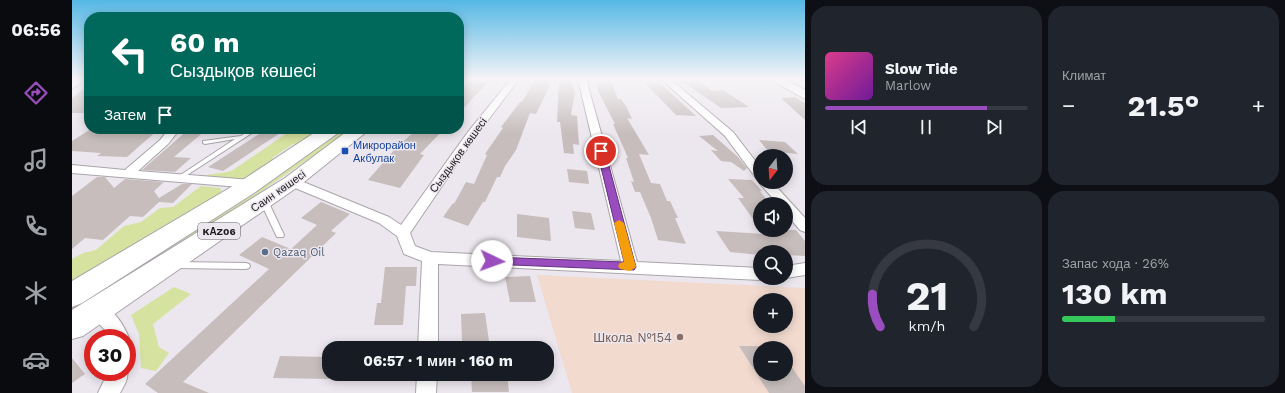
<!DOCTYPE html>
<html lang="ru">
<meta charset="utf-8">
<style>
:root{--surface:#171b24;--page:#20242c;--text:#f1f3f6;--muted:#9ea1a6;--line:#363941;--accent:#994dbf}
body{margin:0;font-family:"Work Sans",sans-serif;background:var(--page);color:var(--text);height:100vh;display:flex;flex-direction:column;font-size:15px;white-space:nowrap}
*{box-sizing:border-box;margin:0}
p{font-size:13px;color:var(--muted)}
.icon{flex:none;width:22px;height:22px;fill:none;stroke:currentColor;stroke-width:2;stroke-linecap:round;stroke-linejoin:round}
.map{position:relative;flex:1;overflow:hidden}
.sheet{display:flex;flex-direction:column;gap:6px;padding:6px;background:#0d0f14;width:480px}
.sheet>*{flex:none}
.top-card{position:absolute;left:12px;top:12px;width:380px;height:122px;border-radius:16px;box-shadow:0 2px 10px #0003;background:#00695c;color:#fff;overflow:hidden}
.needle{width:26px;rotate:197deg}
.buttons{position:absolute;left:681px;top:149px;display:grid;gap:8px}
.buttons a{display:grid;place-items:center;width:40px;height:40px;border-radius:50%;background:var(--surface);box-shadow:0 2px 10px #0003;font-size:20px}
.speed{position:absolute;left:12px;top:329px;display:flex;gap:8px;font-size:20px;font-weight:700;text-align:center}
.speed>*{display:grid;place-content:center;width:52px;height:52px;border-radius:50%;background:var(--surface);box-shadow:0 2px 10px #0003;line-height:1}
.speed .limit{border:6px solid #d22;background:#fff;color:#111}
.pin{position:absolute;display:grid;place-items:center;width:34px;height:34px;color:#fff;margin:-17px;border:2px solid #fff;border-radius:50%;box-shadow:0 1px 4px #0007}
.me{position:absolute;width:44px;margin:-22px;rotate:93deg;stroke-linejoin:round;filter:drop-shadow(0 0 3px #0008)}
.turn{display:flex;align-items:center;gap:14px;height:84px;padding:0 20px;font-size:18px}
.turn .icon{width:52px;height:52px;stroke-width:2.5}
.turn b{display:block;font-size:28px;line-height:34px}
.then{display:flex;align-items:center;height:38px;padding:0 20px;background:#0003;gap:8px;font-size:15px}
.big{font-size:30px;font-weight:700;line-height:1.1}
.sheet .card{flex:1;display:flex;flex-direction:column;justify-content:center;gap:6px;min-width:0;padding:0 14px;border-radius:16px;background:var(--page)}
.sheet .dial{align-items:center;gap:0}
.dial svg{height:104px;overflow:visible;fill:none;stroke:var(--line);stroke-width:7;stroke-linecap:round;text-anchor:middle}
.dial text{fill:var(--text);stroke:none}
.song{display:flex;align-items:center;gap:12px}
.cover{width:48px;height:48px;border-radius:6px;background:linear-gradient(135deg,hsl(330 70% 55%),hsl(280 70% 35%))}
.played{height:4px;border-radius:2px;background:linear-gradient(90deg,var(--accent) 80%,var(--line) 80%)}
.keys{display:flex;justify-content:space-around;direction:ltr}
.heat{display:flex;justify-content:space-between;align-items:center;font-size:22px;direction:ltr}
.charge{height:6px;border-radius:3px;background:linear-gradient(90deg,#34c759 26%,var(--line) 0)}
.sheet .tiles{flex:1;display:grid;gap:6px;grid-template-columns:repeat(2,1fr)}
.trip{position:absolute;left:250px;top:341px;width:232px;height:40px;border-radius:16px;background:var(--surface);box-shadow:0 2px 10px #0003;font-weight:700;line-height:40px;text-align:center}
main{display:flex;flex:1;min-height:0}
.tab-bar{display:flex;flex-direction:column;width:72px;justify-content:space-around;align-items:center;background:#090b0e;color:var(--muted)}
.tab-bar .icon{width:28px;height:28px}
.tab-bar .on{color:var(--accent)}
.tab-bar b{font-size:18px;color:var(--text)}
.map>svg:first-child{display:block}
.education{fill:#f2dacf;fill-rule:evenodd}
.green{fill:#d6e29f}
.building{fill:#c6bdbc}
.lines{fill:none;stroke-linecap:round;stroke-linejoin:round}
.service-casing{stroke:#aaa5ab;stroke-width:2}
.minor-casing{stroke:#aaa5ab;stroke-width:2}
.tertiary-casing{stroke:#aaa5ab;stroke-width:2}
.trunk-casing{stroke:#aaa5ab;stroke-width:2}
.service{fill:#fff;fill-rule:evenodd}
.minor{fill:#fff;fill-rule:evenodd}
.tertiary{fill:#fff;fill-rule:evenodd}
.trunk{fill:#fff;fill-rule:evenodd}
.route{fill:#994dbf;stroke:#63327c}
.slow{fill:#f59e0b}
.transit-dot{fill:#1a4fb4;stroke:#ece7ee;stroke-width:1.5}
.service-dot{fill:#5c6f8a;stroke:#ece7ee;stroke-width:1.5}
.education-dot{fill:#8d6e63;stroke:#ece7ee;stroke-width:1.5}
.labels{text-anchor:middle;stroke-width:3;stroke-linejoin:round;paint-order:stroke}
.shield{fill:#ece7ee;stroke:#5c595c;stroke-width:1}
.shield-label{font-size:10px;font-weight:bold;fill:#1e1c1e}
.transit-label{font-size:11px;fill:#164399;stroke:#ece7ee;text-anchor:start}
.street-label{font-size:11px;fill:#1e1c1e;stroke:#ece7ee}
.service-label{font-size:11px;fill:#4e5e75;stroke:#ece7ee;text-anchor:start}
.near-education-label{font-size:13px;fill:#785e54;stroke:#ece7ee;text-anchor:end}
</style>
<main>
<nav class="tab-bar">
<b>06:56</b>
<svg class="icon on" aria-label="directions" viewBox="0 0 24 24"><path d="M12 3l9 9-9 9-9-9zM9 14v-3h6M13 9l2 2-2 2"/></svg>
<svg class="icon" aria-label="music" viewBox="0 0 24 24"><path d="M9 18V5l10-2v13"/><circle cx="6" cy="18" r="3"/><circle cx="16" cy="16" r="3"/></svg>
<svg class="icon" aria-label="phone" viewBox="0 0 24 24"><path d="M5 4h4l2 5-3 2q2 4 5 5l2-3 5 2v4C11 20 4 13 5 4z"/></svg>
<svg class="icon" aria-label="climate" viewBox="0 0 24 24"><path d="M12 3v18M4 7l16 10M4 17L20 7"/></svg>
<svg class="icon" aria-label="car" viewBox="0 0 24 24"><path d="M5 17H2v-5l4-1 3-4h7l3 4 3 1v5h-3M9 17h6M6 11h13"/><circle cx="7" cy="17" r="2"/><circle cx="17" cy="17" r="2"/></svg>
</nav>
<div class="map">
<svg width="733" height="393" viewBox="0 0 733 393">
<rect width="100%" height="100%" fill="#ece7ee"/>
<path class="education" d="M465 275 733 288V393H500ZM688 300H714V326H688ZM688 348H714V374H688Z"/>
<path class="green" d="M221 129H248L226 146 221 144 200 158 203 161 170 181 129 177C141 172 150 175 161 170Z
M274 129H280L175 201 0 311V303L205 175Z
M129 186 148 188 152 196 0 286V259L11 253 24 250 52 226 69 222 88 208 101 207Z
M102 287 119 294 81 324 87 347 97 353 84 371 69 368 67 334 59 315Z"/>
<path class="building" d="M400 79H419L387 113V92Z
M464 79H481L464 114 458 113 444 150 433 166 428 177H425L413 202H411L396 226 371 217 381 203 382 204 394 182 402 184 415 155 413 154 431 128 429 127 448 102H450Z
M487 79H498L503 92 499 115 505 116 507 145 501 144 502 154 492 153 488 122H485Z
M607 79H624L640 91 651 90 677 107 649 108Z
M524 82 540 83 546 99H549L554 106 560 119 555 118 577 155 567 154 579 183 588 184 595 201H598L606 218H603L614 244 586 240 579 218 568 192H563L559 181 562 182 554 158H556L541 124H543L526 91Z
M573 83H588L624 116 604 115Z
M17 85V113H0V98Z
M723 97 733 103V120L709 98Z
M19 129H87L55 157 25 156 29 153 0 151V141Z
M117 129 134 130 102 157 119 158 103 172 70 170Z
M195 129H214L151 171 136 167Z
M345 129H372L348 154 352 155 328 188 296 180 323 149Z
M641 135 666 157 675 168 672 171 659 162 649 161 639 150 646 151 627 136Z
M687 140 713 142 726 154 696 151Z
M495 169 515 171 517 184 497 182Z
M25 177H33L42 188 53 179 92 182 82 191 87 198 110 184H120L101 203 87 202 71 217 58 216 31 240 13 238 0 249V196Z
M656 179 680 180 690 191H688L698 204H688V229L666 198H672Z
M249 202 278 214 259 231 264 233 111 382 137 393H86L73 384 197 269 167 255 190 237 219 249 245 225 229 218Z
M500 211 519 213 523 230 503 228Z
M445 214 477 218 479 241 445 237Z
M689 230H724L733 241V256L714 255V252H686L688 255 658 252 644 231 692 234Z
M313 267H345L344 286H334L331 325H302L305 303H309Z
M458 276 464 302H438L433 277Z
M413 313 417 341 390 342 389 314Z
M667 346H688V374H714V359L733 386V393H697Z
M208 356 257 357V379L201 378Z
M0 358 13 374 0 383Z
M399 374H435L437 392H400Z"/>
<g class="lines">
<defs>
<path id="service" d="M179 129H186L109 179 107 180 104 178 163 139 133 144 131 143V141L169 136Z
M189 199H195L196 201 212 235 211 237H205L204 235 188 201Z
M104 262 174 263 177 264 178 266 177 268 174 269 104 268 101 267 100 265 101 263Z"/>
<path id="minor" d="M5 79H14L0 89V82Z
M439 79H447L404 136 338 233 343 246 359 252 549 261 506 79H514L565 262 688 268V278H694L688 280 366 264V348H346L350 261 332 254 325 236 307 223 216 185 214 182 216 179H224L317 217 329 225 396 132Z
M589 79H598L661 132 688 167V179L684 178 653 136Z
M97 129H108L96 144 66 171 180 180 186 184 180 188 0 173V165L53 170 88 140Z
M688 180V182H700L733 218V232L728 230 714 214V204H706L689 185 687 182Z
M733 263V275L714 278H713L714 266Z
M25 303C41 308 51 323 57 338L55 343V338H38C33 327 22 321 16 310L19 305Z
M55 370C57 378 52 386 48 393H26L36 372H55Z
M345 374H365L364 393H344Z"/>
<path id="tertiary" d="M700 79H712L733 90V99L701 81Z"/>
<path id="trunk" d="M248 129H269L266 133 182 193 10 303 0 307V281L166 183Z
M278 129H298L227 186 11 336 0 339V310L213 178Z"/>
</defs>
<use href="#service" class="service-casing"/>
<use href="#minor" class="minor-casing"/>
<use href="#tertiary" class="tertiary-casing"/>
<use href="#trunk" class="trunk-casing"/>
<use href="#service" class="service"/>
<use href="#minor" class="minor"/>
<use href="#tertiary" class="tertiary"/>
<use href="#trunk" class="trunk"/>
</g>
<linearGradient id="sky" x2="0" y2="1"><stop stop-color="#55b8e5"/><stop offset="0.59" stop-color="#f6f4f7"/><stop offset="1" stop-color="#f6f4f7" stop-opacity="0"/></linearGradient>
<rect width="733" height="134" fill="url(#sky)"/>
<path class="route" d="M526 149 533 151 564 267 562 270 416 264 414 261 420 257 552 262 525 151Z"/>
<path class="slow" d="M547 220 552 223 564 267 558 271 548 269 546 266 548 263 552 262 542 223Z"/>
<rect class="transit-dot" x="269" y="147" width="8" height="8" rx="2"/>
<circle class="service-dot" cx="193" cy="252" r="4"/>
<circle class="education-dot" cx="608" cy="337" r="4"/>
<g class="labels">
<rect class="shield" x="126" y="223" width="42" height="16" rx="3"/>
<g class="shield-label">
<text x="147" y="235">KАZ06</text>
</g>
<g class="transit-label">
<text x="281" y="149">Микрорайон<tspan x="281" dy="13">Акбулак</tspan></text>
</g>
<g class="street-label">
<text transform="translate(386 155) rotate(-54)" y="4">Сыздықов көшесі</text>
<text transform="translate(206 191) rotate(-35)" y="4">Саин көшесі</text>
</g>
<g class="service-label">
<text x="201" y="256">Qazaq Oil</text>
</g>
<g class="near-education-label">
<text x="600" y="342">Школа №154</text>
</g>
</g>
</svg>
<div class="buttons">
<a><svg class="needle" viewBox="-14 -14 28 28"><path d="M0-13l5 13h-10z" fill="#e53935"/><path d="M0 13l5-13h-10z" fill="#9ea1a6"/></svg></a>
<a><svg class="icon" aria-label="sound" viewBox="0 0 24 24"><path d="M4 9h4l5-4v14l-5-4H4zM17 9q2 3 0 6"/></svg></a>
<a><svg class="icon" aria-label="search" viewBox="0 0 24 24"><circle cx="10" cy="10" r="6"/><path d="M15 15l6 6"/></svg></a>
<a>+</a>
<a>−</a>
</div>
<div class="speed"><div class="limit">30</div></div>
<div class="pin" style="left:529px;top:151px;background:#d93025"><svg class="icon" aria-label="arrive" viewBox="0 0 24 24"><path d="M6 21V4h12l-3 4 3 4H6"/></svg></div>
<svg class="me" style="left:420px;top:261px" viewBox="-20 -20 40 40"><circle r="19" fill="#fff"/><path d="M0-13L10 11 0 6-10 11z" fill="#994dbf"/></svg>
<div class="trip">06:57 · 1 мин · 160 m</div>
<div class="top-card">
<div class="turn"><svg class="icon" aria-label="left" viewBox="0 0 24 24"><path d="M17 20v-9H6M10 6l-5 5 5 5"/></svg><div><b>60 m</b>Сыздықов көшесі</div></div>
<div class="then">Затем<svg class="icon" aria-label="arrive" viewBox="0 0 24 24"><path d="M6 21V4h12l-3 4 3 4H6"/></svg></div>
</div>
</div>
<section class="sheet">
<div class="tiles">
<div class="card">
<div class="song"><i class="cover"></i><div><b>Slow Tide</b><p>Marlow</p></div></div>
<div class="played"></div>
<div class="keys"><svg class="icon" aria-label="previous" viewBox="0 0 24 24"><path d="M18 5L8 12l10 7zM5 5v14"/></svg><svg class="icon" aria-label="pause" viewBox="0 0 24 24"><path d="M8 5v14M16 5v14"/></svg><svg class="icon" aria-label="next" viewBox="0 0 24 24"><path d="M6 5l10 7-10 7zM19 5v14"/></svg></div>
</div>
<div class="card"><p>Климат</p>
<div class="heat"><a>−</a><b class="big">21.5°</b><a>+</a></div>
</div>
<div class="card dial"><svg viewBox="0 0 100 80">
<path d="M14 69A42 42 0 1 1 86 69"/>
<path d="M14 69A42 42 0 0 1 8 44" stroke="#994dbf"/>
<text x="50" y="56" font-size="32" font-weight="700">21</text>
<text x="50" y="72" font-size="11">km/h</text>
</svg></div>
<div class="card"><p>Запас хода · 26%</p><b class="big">130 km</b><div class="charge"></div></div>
</div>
</section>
</main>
